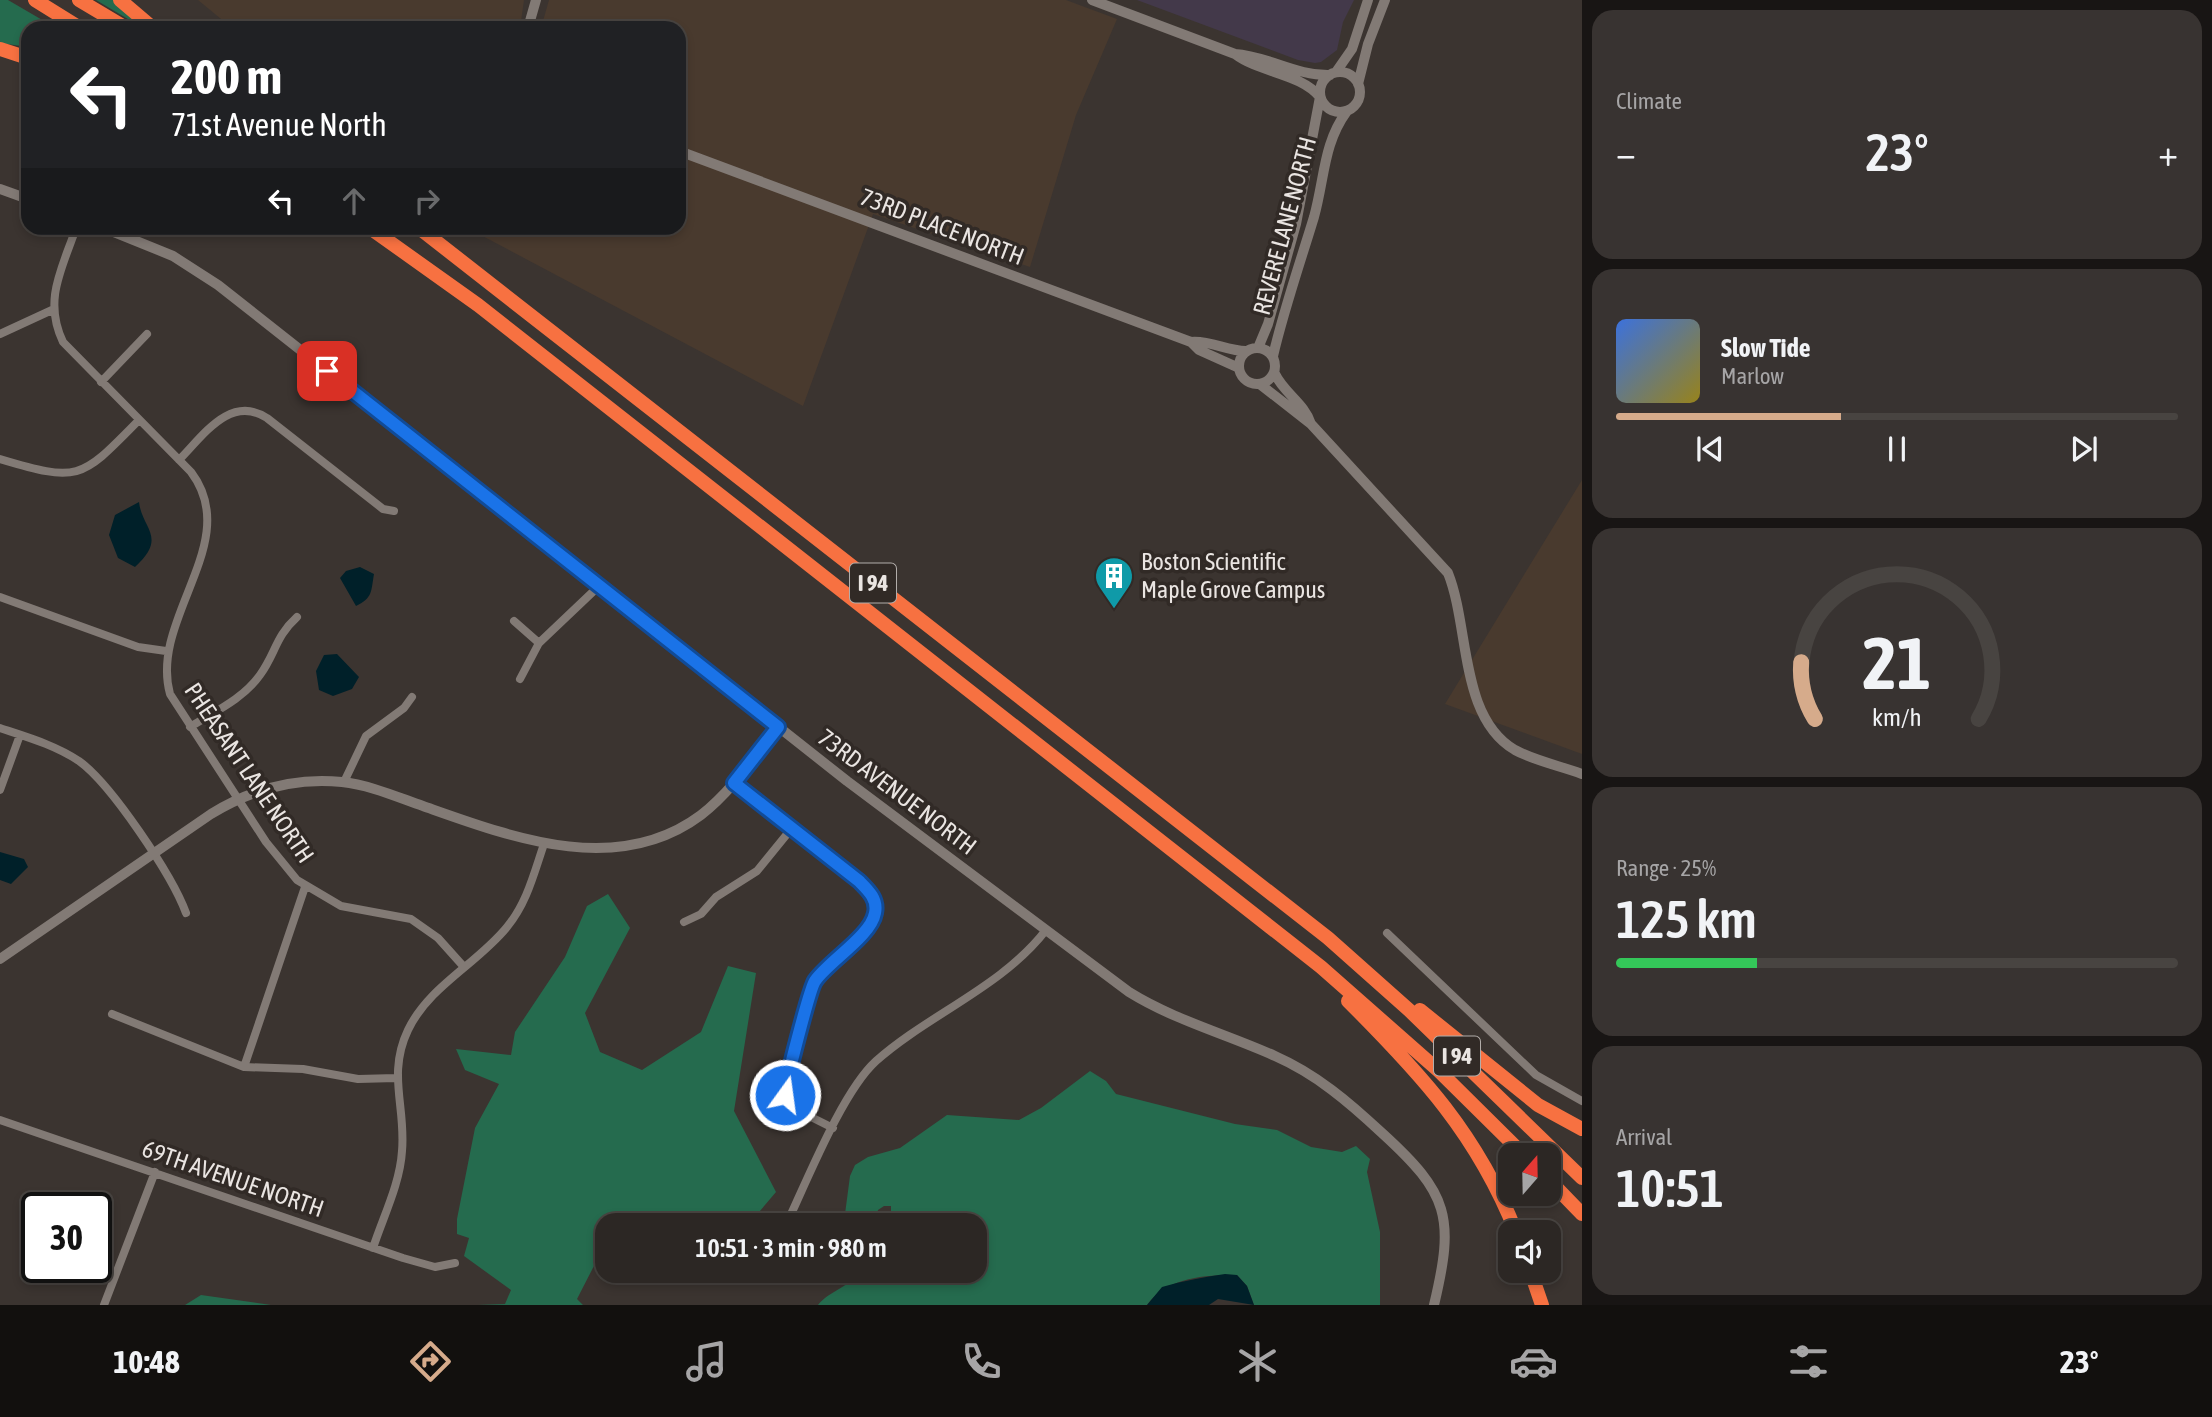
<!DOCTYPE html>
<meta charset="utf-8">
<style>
:root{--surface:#2c2724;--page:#383331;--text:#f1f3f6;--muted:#a6a5a6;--line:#484441;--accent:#d6ab8b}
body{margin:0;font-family:"Asap Condensed",sans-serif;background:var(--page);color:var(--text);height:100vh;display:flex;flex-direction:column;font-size:26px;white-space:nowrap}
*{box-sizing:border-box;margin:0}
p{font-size:23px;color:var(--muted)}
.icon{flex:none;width:38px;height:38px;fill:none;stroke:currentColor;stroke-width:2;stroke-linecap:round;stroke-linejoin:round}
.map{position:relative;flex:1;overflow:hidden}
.sheet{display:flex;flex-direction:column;gap:10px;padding:10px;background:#181514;width:630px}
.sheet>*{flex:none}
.guide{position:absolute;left:21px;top:21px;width:665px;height:214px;border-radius:21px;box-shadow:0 4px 10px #0003,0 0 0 2px var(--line);background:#202124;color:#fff;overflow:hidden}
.needle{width:46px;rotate:20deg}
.buttons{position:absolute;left:1498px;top:1143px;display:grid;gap:14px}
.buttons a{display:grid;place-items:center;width:63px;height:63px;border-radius:14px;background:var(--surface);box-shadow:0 4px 10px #0003,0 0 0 2px var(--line);font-size:35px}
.speed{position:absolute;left:21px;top:1192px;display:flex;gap:14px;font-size:35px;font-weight:700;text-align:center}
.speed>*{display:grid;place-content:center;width:91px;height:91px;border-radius:50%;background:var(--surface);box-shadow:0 4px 10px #0003,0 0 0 2px var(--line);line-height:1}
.speed .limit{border:4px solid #111;border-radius:10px;background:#fff;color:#111}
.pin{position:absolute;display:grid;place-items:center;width:60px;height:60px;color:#fff;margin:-30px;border-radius:14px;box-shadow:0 4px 10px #0006}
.me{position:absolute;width:77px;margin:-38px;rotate:14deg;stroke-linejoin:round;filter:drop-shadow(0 0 5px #0008)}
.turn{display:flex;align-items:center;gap:24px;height:147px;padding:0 35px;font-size:32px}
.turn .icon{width:91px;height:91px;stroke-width:2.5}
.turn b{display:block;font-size:49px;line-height:60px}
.lanes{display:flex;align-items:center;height:66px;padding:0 35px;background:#0003;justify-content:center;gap:35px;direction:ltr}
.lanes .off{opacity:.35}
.big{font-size:52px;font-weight:600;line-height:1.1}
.sheet .tile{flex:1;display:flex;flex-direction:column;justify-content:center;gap:10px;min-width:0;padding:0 24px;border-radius:21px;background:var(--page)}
.sheet .dial{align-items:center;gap:0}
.dial svg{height:182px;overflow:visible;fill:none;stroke:var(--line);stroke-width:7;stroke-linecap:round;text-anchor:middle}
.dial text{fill:var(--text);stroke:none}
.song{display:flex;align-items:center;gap:21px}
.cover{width:84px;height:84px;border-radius:10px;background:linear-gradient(135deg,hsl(220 70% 55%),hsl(50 70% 35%))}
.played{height:7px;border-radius:4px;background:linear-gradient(90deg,var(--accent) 40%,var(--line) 40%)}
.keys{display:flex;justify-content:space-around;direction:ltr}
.heat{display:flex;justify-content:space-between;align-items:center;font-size:38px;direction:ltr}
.charge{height:10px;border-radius:5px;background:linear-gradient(90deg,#34c759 25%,var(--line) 0)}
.trip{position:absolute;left:595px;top:1213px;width:392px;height:70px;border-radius:21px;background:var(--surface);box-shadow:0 4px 10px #0003,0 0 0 2px var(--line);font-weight:600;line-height:70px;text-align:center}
.menu{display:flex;height:112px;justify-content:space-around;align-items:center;background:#12100e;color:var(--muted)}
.menu .icon{width:49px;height:49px}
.menu .on{color:var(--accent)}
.menu b{font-size:32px;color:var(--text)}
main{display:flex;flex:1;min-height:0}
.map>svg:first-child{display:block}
.commercial{fill:#493a2e}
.industrial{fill:#43394a}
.green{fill:#256b4e}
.water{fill:#002029}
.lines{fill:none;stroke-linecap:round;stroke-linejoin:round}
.minor{stroke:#827a75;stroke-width:8}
.tertiary{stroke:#827a75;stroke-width:10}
.motorway{stroke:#f77141;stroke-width:14}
.route-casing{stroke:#114b97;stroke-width:18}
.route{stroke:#1a73e8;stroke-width:12}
.labels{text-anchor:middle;stroke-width:7;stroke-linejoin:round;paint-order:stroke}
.shield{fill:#312a26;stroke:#b2adaa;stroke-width:2}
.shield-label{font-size:23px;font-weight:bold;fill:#eae5e2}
.street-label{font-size:24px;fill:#eae5e2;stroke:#312a26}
.poi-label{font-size:24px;fill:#eae5e2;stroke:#312a26;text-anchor:start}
</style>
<main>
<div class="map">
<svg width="1582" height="1305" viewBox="0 0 1582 1305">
<rect width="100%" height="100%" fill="#3b3430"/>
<path class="commercial" d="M198 0H524L520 28H232Z
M549 0H1066L1117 19 1076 115 1030 267 873 214 803 406 475 232 477 228H679V28H541Z
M1582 480V754L1445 704Z"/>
<path class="industrial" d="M1137 0H1354L1343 22 1337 50 1321 62 1315 63 1298 60Z"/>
<path class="green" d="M0 0H8L56 28H28V47L0 43Z
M96 0H116L143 28Z
M608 894 630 928 585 1013 600 1052 642 1070 701 1032 728 966 756 973 734 1111 776 1192 748 1225H607V1258L597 1260 577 1299 583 1305H478L505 1304 511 1290 464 1256 469 1238 457 1234V1219L475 1128 499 1084 465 1070 456 1049 511 1055 515 1032 565 957 587 906Z
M1090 1071 1106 1081 1116 1094 1235 1124 1277 1130 1311 1147 1342 1152 1356 1146 1370 1159 1367 1172 1380 1232V1305H1254L1247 1286 1237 1275C1205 1275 1167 1277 1147 1305H818C830 1290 849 1288 860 1271L975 1270V1225H891V1206H884L878 1210 874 1225H854L845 1214 850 1176 855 1165 868 1157 900 1148 947 1115 1019 1120 1041 1108Z
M201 1295 271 1305H185Z"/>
<path class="water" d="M139 502C142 529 168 537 135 567L118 558 109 535 115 515Z
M360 567 374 574C371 591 373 598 356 606L340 578 346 571Z
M337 654 359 677 352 689 333 696 319 690 316 671 324 655Z
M0 852 24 859 28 867 11 884 0 880Z
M1225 1274 1237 1275 1247 1286 1254 1305 1218 1299 1209 1305H1147L1162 1287C1183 1281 1203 1277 1225 1274Z"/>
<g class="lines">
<path class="minor" d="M76 228C62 269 43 300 63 342L191 472C244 542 149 618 170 694L266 842 297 880 341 906 411 919 438 938 464 967
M0 334 52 310
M101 382 147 334
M0 459C80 483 81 479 139 420
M179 460C203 436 230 394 267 418L383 509 394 511
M0 597 138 647 166 651
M514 621 539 643
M520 679 539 643 599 586
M190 727C214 712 243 699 260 675 276 653 275 637 297 617
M0 728C27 737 55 745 79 761 111 784 172 875 186 913
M344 782 366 736 404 708 412 697
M734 783 859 881 874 898 875 917 812 987 796 1053 783 1087 787 1102 793 1108 833 1128
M0 790 20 735
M684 922 701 914 716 897 757 871 792 828
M1387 933 1536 1075 1582 1101
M112 1014 244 1067 303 1069 358 1079 396 1078
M244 1067 305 887
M0 1120 403 1258 435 1267 455 1263
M786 1225C807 1181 842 1092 876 1061 929 1014 1002 987 1046 930
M373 1248C383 1217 400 1184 402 1151 406 1107 387 1074 408 1030 429 986 477 964 507 927 527 903 534 873 544 844
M738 1275 746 1270
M104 1305 155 1172"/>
<path class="tertiary" d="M1092 0 1235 54C1268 56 1296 76 1330 75
M528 28 536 0
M1235 54C1260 73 1300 73 1320 97L1296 224 1268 324 1258 348
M1336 72 1352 49 1368 0
M1320 92a20 20 0 1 1 40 0a20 20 0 1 1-40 0Z
M1358 84 1368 44 1385 0
M679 151 1191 342 1199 350 1239 368
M0 189 28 199
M104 228 173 256 218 285 847 781 1129 992C1174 1020 1226 1034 1275 1056 1316 1074 1349 1102 1382 1133 1449 1194 1455 1217 1434 1305
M1191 342C1210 340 1227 351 1246 351
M1239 366a18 18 0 1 1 36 0a18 18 0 1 1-36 0Z
M1273 356C1284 309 1300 263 1314 217 1325 177 1323 144 1347 111
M1275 374C1284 393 1305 404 1311 424
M1261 385 1311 424 1448 573C1470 628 1459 717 1515 750 1535 761 1561 766 1582 774
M0 959 211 814C252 789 294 777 342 782 370 785 397 797 423 806 511 837 617 878 701 815 732 791 754 757 778 727"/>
<path class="motorway" d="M35 0 80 28
M79 0 126 28
M120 0 153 28
M0 49 28 58
M370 228 478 305 1321 967 1439 1071 1524 1155
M419 228 1328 938 1409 1010 1582 1178
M1348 1001C1421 1074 1477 1134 1516 1232
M1420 1010 1538 1105 1582 1129
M1549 1180 1582 1214
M1530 1270 1542 1305"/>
</g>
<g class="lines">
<defs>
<path id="route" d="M327 371 778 727 734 783 859 881C868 890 878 899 875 913 871 936 829 961 815 981 810 988 784 1088 785 1095"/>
</defs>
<use href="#route" class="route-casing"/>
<use href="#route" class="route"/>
</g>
<defs>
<symbol id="building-pin" viewBox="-11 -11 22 30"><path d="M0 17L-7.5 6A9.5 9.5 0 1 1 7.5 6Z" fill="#0f9aa8" stroke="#312a26"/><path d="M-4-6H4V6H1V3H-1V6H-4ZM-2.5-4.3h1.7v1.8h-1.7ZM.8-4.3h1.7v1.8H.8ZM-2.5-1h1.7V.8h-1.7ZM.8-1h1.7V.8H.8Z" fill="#fff"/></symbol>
</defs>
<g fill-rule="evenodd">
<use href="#building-pin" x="1092" y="554" width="44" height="60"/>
</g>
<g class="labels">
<g class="shield">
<rect x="850" y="563.5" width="46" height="39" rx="5"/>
<rect x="1434" y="1036.5" width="46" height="39" rx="5"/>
</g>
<g class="shield-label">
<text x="873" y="591">I 94</text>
<text x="1457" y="1064">I 94</text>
</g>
<g class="street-label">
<text transform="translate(1285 226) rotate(-75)" y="8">REVERE LANE NORTH</text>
<text transform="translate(942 227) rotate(21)" y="8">73RD PLACE NORTH</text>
<text transform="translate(249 773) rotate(56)" y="8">PHEASANT LANE NORTH</text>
<text transform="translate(897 792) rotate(37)" y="8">73RD AVENUE NORTH</text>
<text transform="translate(233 1179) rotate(19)" y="8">69TH AVENUE NORTH</text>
</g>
<g class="poi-label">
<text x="1141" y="570">Boston Scientific<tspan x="1141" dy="28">Maple Grove Campus</tspan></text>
</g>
</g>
</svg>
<div class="buttons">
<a><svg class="needle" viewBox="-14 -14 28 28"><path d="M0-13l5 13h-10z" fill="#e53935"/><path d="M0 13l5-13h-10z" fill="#a6a5a6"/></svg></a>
<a><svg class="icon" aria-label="sound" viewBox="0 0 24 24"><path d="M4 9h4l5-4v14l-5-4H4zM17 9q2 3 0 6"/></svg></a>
</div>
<div class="speed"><div class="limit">30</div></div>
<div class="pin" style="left:327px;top:371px;background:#d93025"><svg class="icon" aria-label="arrive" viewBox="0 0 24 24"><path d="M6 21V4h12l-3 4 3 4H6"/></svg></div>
<svg class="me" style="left:785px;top:1095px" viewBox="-20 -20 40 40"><circle r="17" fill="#1a73e8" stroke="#fff" stroke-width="3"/><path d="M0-11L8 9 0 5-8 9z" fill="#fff"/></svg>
<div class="trip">10:51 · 3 min · 980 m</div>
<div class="guide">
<div class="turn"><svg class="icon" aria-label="left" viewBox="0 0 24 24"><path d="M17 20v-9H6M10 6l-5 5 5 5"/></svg><div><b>200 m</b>71st Avenue North</div></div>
<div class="lanes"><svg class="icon" aria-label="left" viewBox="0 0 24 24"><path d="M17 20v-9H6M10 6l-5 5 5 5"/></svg><svg class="icon off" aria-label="ahead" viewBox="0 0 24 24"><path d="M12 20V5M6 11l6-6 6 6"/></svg><svg class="icon off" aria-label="right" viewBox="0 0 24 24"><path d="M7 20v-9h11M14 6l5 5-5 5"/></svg></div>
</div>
</div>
<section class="sheet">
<div class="tile"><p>Climate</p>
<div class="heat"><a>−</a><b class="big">23°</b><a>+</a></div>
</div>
<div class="tile">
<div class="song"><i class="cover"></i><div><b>Slow Tide</b><p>Marlow</p></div></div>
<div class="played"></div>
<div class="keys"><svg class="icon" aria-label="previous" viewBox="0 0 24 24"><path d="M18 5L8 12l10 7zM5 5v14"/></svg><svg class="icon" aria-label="pause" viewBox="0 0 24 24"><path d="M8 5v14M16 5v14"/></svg><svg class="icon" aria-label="next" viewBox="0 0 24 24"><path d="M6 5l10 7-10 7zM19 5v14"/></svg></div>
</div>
<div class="tile dial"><svg viewBox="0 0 100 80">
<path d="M14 69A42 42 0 1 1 86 69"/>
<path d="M14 69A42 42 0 0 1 8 44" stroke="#d6ab8b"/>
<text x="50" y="56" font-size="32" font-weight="700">21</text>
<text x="50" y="72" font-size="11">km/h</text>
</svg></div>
<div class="tile"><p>Range · 25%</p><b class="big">125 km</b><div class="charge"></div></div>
<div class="tile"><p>Arrival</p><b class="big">10:51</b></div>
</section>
</main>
<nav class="menu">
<b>10:48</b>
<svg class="icon on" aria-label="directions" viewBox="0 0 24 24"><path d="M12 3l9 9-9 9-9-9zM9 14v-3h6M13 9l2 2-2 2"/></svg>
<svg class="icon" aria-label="music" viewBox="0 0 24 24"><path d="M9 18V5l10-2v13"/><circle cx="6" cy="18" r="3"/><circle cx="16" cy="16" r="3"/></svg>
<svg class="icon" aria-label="phone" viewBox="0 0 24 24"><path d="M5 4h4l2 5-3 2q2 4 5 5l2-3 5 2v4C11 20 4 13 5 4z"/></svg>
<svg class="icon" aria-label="climate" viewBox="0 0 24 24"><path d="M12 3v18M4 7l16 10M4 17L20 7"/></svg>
<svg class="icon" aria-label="car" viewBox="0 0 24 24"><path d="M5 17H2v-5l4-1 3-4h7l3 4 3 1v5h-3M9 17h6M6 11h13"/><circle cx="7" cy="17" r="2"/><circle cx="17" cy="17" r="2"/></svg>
<svg class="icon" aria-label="filters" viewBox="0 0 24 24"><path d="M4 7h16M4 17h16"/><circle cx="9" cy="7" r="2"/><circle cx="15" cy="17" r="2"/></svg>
<b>23°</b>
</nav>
